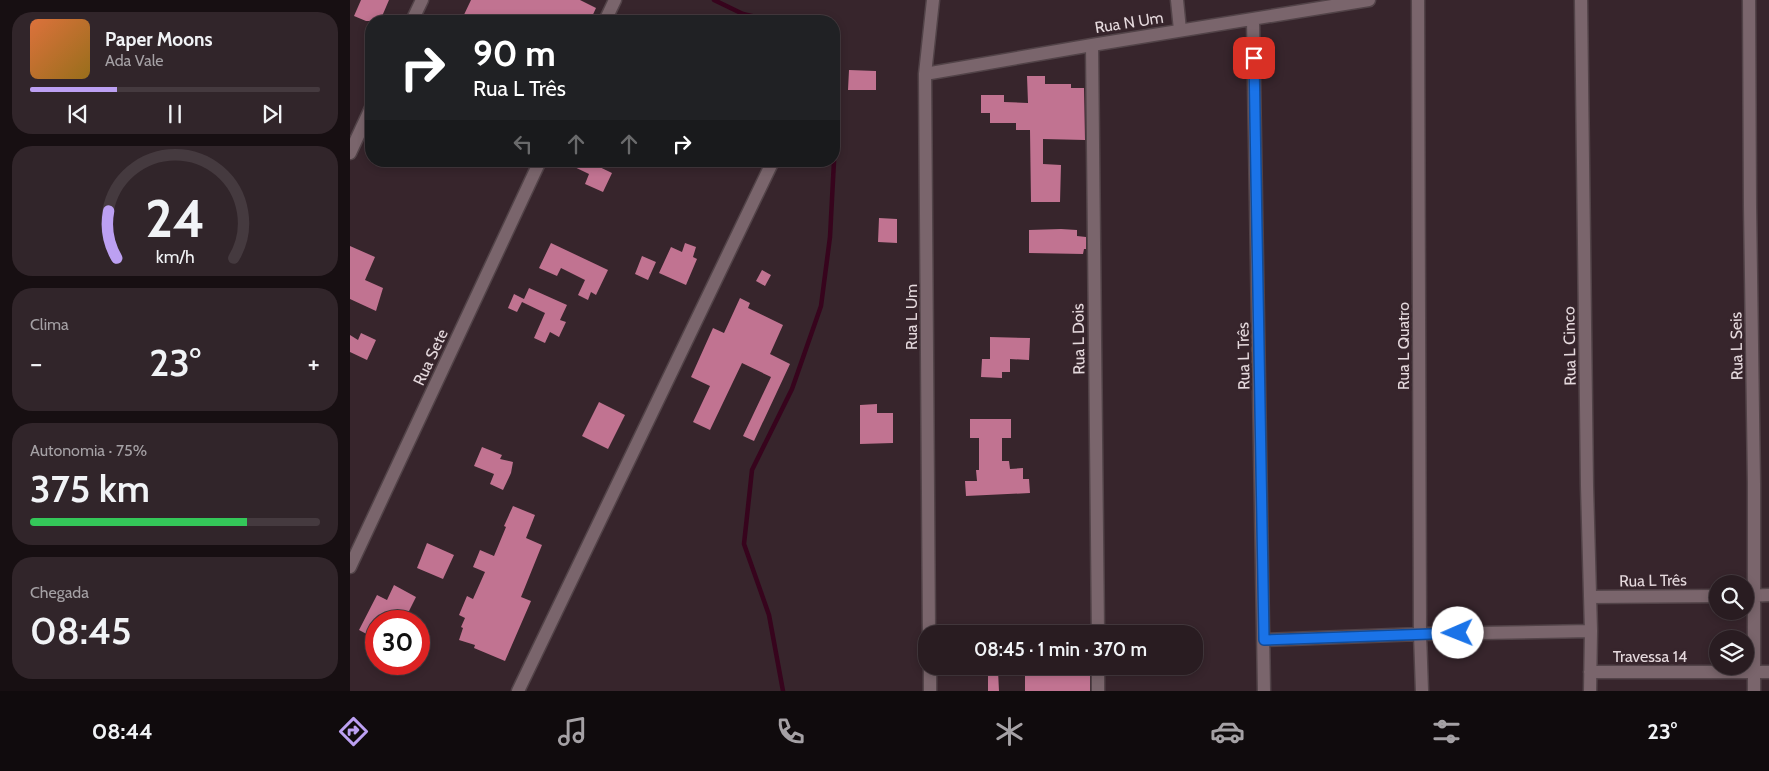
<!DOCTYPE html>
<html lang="pt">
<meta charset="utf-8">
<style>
:root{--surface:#291c21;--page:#31252a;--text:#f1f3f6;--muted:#a5a1a5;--line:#453a3f;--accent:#bca0f2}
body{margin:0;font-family:Cabin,sans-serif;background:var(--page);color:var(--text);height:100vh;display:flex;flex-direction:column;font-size:19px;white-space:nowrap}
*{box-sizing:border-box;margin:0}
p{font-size:16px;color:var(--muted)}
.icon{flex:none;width:28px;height:28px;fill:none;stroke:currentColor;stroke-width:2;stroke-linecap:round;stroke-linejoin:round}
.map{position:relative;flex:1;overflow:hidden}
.panel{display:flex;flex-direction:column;gap:12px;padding:12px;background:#170f12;width:350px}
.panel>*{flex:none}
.banner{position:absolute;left:15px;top:15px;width:475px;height:152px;border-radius:20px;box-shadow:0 2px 8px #0003,0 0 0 1px var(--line);background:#202124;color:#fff;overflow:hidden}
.fabs{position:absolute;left:1359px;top:575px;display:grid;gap:10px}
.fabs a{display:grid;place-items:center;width:45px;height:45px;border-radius:50%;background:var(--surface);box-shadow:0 2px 8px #0003,0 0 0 1px var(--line);font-size:25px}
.speed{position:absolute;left:15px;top:610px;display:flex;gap:10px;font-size:25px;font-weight:700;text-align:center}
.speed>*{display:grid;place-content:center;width:65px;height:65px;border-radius:50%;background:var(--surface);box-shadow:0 2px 8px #0003,0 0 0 1px var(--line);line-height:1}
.speed .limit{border:8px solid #d22;background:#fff;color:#111}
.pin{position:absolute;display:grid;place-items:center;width:42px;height:42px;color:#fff;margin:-21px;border-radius:10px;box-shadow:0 2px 8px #0006}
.me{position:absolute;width:55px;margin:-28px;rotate:269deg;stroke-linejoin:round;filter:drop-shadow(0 0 4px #0008)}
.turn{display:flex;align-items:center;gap:18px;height:105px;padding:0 25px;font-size:22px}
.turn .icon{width:65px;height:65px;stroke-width:2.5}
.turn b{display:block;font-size:35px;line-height:42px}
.lanes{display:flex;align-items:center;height:48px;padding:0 25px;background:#0003;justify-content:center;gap:25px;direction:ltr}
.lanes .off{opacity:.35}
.big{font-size:38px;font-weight:600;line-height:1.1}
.panel .tile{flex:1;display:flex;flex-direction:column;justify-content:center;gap:8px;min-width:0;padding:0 18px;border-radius:20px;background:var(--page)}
.panel .dial{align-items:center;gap:0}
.dial svg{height:130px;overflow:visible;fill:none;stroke:var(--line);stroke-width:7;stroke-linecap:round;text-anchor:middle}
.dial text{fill:var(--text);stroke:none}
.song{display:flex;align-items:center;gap:15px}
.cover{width:60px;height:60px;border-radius:8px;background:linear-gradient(135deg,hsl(20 70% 55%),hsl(40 70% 35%))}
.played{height:5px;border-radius:2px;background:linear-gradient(90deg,var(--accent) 30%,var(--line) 30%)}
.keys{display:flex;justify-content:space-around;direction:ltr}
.heat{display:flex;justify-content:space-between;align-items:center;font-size:28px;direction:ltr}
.charge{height:8px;border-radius:4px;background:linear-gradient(90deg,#34c759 75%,var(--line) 0)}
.trip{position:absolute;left:568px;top:625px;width:285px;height:50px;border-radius:20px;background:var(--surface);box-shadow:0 2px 8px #0003,0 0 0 1px var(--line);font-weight:600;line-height:50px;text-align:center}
.dock{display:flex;height:80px;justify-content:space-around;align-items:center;background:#100b0d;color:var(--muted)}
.dock .icon{width:35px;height:35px}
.dock .current{color:var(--accent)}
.dock b{font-size:22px;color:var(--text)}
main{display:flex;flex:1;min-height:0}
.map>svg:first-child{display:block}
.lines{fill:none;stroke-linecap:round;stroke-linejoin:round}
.stream{stroke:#37041d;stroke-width:4.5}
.building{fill:#c17391}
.minor-casing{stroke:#524348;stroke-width:15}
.minor{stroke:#7a656c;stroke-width:12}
.route-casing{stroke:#114b97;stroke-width:12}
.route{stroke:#1a73e8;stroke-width:9}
.labels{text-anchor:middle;stroke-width:5;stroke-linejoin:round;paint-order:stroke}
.street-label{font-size:16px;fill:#e5d9dd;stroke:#37252c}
</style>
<main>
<section class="panel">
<div class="tile">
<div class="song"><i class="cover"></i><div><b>Paper Moons</b><p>Ada Vale</p></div></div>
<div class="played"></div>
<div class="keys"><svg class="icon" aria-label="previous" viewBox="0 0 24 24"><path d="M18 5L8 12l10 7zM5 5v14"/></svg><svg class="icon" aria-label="pause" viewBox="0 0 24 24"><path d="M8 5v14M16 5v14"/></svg><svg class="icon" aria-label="next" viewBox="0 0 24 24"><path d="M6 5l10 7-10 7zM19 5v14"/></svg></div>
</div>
<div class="tile dial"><svg viewBox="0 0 100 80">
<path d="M14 69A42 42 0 1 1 86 69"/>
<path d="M14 69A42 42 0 0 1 9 40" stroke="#bca0f2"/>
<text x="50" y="56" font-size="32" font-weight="700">24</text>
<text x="50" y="72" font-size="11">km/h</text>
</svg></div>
<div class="tile"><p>Clima</p>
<div class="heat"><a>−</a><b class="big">23°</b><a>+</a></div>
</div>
<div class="tile"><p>Autonomia · 75%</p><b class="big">375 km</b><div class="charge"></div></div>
<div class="tile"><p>Chegada</p><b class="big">08:45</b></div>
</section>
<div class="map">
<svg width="1419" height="691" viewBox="0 0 1419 691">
<rect width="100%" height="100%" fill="#37252c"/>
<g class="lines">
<path class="stream" d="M364 0 393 14 423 21
M484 150V158
M433 691 419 615 394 544 402 470 442 389 471 306 480 237 484 161"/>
</g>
<path class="building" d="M11 0H39L30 21H16L4 16Z
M121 0H230L246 8 240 21H111Z
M499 70 526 71V90H498Z
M677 76H695V84H721V88H734L735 140 693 139V164L711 165 710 202H681L680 130H666V123H640V113H631V95H654V102L678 103Z
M212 161H237L262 173 253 192 235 184 239 174Z
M529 218 547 219V243L528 242Z
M711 229 727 230V236L736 237V249H734L733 254 679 253V230Z
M201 243 258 270 246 295 241 292 238 300 228 295 235 280 211 268 207 276 189 268Z
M335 243 346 247 343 257 347 259 336 285 309 273 321 247 332 252Z
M0 246 25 257 15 280 33 288 26 311 0 299Z
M292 256 306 262 298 280 285 274Z
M412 270 421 275 415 286 406 281Z
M179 288 217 305 210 320 216 322 209 337 200 332 195 343 184 338 195 313 172 302 167 312 158 308 164 294 174 299Z
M390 298 400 303 398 308 433 325 420 354 440 364 404 441 393 436 421 377 392 363 360 430 343 422 360 386 341 377 363 328 374 333Z
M11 333 26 340 17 360 0 352V335L8 340Z
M640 337 680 338 679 360 660 359V372H652V378L631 377 632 359H640Z
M249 402 275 415 258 449 232 436Z
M527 404V413H543V443L510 444V405Z
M620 419H661V438H652V461H659L660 469 673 468V479H679L680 493 616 496 615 481H627L626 470H629V438H620Z
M132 447 152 455 150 459 163 462 161 473 153 490 140 484 144 474 124 466Z
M163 506 185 515 176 538 192 545 171 597 181 601 155 661 124 648 125 645 109 640 113 628 111 627 115 618 109 615 117 596 123 599 135 572 123 567 130 550 144 556 156 527 154 526Z
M77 543 104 555 93 579 67 568Z
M44 585 66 597 56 617 49 613 45 621H26V639L9 630 27 595 37 600Z
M696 666H740V691H675V672H696Z
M648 671 649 691H638V672Z"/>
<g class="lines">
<defs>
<path id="minor" d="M827 0 830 30
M1068 0 1070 634 1072 691
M1231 0 1237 486 1241 631 1240 691
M1399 0 1400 206 1404 483V691
M903 20 914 691
M62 21 72 0
M255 21 265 0
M742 45 748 634
M575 74 742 45 1019 0
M0 153 21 108
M0 567 190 161
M1395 596 1419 595
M1240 597 1368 596
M579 634 575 74 583 0
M914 640 1070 634 1241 631
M580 666V691
M748 666V691
M1240 672H1419
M168 691 423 161"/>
</defs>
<use href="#minor" class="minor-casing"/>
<use href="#minor" class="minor"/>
</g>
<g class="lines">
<defs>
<path id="route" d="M904 58 914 640 1108 633"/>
</defs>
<use href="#route" class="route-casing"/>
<use href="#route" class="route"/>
</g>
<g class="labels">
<g class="street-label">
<text transform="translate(779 22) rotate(-9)" y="6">Rua N Um</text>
<text transform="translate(561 317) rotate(-90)" y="6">Rua L Um</text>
<text transform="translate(728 339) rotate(-91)" y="6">Rua L Dois</text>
<text transform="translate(1053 346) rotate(-90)" y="6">Rua L Quatro</text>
<text transform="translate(1219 346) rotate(-91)" y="6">Rua L Cinco</text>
<text transform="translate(1386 346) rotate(-91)" y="6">Rua L Seis</text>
<text transform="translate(893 356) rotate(-91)" y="6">Rua L Três</text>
<text transform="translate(80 357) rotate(-65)" y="6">Rua Sete</text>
<text transform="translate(1303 580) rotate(-1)" y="6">Rua L Três</text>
<text x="1300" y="662">Travessa 14</text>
</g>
</g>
</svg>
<div class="fabs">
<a><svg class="icon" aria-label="search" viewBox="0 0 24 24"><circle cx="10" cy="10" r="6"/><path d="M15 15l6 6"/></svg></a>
<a><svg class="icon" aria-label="layers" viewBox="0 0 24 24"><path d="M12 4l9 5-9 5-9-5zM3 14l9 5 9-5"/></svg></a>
</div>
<div class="speed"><div class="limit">30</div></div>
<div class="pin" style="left:904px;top:58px;background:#d93025"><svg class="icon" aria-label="arrive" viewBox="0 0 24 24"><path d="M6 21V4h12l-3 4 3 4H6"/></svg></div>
<svg class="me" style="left:1108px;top:633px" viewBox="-20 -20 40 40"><circle r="19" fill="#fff"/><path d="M0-13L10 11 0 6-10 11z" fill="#1a73e8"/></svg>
<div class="trip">08:45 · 1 min · 370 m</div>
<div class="banner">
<div class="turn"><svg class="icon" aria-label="right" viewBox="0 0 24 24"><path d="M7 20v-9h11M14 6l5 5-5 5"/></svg><div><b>90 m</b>Rua L Três</div></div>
<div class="lanes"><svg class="icon off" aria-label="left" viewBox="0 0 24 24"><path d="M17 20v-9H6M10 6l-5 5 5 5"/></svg><svg class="icon off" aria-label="ahead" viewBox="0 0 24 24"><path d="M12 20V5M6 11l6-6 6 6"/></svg><svg class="icon off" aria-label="ahead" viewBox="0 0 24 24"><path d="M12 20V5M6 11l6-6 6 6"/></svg><svg class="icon" aria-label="right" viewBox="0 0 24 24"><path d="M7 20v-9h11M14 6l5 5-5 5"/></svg></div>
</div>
</div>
</main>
<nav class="dock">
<b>08:44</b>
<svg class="icon current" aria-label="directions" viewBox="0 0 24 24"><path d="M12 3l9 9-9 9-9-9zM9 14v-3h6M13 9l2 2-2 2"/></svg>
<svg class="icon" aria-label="music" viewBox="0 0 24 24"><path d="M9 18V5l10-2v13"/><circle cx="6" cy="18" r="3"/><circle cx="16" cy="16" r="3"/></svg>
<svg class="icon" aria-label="phone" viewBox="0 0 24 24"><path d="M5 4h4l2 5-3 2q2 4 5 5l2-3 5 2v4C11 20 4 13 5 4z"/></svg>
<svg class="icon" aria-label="climate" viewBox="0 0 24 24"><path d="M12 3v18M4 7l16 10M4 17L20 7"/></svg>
<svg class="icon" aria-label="car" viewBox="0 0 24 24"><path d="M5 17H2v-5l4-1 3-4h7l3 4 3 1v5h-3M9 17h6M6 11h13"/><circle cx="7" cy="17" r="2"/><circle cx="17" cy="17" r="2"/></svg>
<svg class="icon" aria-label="filters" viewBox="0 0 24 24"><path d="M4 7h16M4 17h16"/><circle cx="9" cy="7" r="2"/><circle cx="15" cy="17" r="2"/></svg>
<b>23°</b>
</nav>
